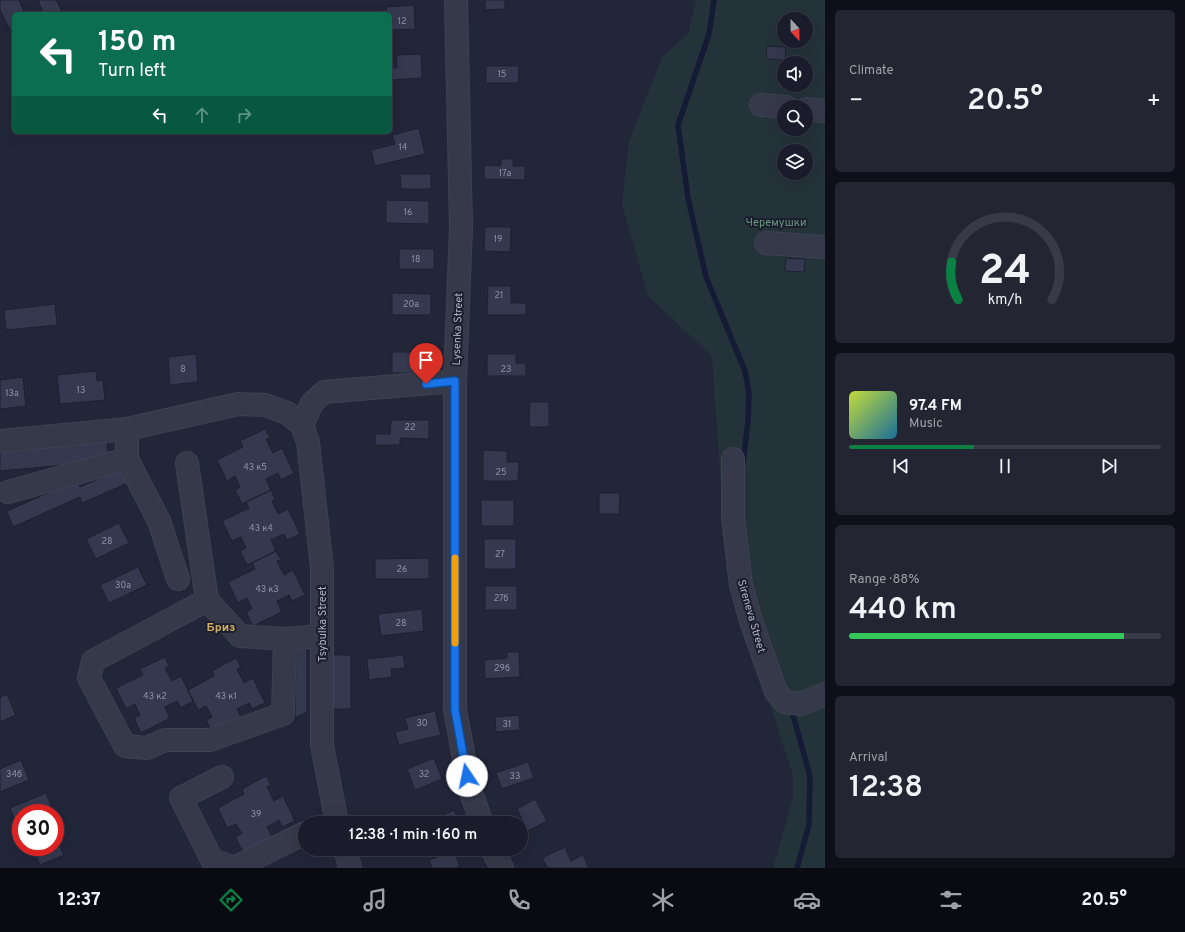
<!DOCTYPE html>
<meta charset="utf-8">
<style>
:root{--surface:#1a1c2b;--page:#232533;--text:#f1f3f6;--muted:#9fa1a9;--line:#383a47;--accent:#0b8043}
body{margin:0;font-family:Overpass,sans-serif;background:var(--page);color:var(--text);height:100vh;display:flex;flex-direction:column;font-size:15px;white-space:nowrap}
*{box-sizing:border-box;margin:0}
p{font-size:13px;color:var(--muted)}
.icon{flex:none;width:22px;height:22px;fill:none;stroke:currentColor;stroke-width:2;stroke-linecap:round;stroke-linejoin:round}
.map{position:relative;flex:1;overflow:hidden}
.details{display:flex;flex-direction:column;gap:10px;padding:10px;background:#0e0f18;width:360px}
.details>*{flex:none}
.banner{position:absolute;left:12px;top:12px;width:380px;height:122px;border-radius:6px;box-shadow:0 4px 16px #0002,0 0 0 1px var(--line);background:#0b6e4f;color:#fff;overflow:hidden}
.needle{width:26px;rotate:158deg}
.fabs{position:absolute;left:777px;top:12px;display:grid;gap:8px}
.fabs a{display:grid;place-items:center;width:36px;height:36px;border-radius:50%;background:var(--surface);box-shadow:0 4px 16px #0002,0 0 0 1px var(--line);font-size:20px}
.speed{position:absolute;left:12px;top:804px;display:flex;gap:8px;font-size:20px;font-weight:700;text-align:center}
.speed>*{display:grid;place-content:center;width:52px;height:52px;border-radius:50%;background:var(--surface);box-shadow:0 4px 16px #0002,0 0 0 1px var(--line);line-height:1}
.speed .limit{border:6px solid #d22;background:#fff;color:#111}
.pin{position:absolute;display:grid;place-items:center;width:34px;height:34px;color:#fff;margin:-41px -17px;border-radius:50% 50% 50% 0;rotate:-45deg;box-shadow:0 0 4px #0007}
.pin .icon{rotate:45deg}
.me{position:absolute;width:44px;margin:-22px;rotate:349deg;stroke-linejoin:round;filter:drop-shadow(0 0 3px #0008)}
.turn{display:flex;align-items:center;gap:14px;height:84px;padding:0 20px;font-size:18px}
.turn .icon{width:52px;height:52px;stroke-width:2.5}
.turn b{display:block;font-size:28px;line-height:34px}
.lanes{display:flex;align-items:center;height:38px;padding:0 20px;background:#0003;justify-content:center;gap:20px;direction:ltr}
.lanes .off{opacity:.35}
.big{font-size:30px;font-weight:600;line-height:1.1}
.details .card{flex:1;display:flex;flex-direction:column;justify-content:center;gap:6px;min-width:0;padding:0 14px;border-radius:6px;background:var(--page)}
.details .dial{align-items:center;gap:0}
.dial svg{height:104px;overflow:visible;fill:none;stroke:var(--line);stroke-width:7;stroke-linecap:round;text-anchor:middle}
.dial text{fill:var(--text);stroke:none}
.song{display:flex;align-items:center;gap:12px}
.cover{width:48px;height:48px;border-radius:6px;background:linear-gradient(135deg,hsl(70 70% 55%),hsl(200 70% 35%))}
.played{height:4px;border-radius:2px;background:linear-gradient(90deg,var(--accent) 40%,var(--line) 40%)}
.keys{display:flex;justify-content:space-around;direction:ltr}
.heat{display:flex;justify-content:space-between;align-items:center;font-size:22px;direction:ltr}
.charge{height:6px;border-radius:3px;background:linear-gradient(90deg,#34c759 88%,var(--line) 0)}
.trip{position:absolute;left:298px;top:816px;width:230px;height:40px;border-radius:20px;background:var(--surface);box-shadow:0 4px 16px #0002,0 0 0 1px var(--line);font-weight:600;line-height:40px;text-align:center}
.tab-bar{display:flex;height:64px;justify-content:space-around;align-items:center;background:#0a0b11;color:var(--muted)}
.tab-bar .icon{width:28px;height:28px}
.tab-bar .active{color:var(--accent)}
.tab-bar b{font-size:18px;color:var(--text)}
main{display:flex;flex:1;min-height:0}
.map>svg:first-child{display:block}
.green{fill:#24323a;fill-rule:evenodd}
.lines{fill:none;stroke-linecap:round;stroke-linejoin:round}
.stream{stroke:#151b36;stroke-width:5.5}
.building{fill:#343950;stroke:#1d2030}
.minor-casing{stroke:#3e4253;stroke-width:24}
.minor{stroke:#353949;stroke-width:22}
.route-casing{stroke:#114b97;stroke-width:10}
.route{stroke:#1a73e8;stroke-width:7}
.slow{stroke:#f59e0b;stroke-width:7}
.labels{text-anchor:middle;stroke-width:4;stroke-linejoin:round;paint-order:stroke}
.number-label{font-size:9px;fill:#8f92a6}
.park-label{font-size:11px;fill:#68967d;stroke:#1b1e2e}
.street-label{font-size:11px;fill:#b0b3c6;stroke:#1b1e2e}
.neighbourhood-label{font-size:12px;font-weight:bold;fill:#d2ac5f;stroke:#1b1e2e}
</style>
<main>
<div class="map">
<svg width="825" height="868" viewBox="0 0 825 868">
<rect width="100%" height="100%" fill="#222639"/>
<path class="green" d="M696 0H825V868H773L793 798V776L729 574 723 514 712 356 648 296 622 204 629 142 662 57 688 34ZM784 19H806V41H784ZM784 63H806V85H784ZM784 107H806V129H784ZM784 151H806V173H784Z"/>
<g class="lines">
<path class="stream" d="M714 0 709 34 678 125 688 198 706 277 745 371 749 393 748 421 743 464
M793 715 810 776 809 825 797 868"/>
</g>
<path class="building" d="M0 0H19L25 14H14V28L10 30 0 10Z
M40 0H56L63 13 44 14 38 1Z
M485 0H505V9L485 10Z
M414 5 415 29 390 30V14H387L386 7Z
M767 46 786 47 785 60 766 59Z
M421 54 422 78 390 80V68H397L396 55Z
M486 66H519L518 83H486Z
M419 128 425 154 375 166 371 150 395 144 392 135Z
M501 159H513V166H525V180L484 179V165L501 166Z
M400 174H431V189H401Z
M386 200 429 201V224L386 223Z
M485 227H511L510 252 484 251Z
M399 249H434V269H399Z
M786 258 805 259 804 272 785 271Z
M488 286H511V303H526V315H487Z
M392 293 431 294V315H392Z
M55 304 57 325 6 330 4 310Z
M392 352H430V373H392Z
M196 354 198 382 170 385 168 357Z
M487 354H516V363H526V376H487Z
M96 371 97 381 103 380 105 400 60 404 57 375Z
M23 377 26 406 0 409V380Z
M530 402H549V427H529Z
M391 420H429V439L400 438V445H375V434H390Z
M265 429 270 438 266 439 273 453 282 448 294 473 281 480 278 473 266 479 271 490 242 504 235 490 240 487 235 476 227 481 217 460 243 447 240 441Z
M107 441 109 461 0 471V452Z
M483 450 507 451V462H519L518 481H483Z
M122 469 128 483 82 503 80 497 13 527 7 511 77 480 80 487Z
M271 490 275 499 272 501 278 514 288 509 300 534 287 540 284 534 271 540 276 551 247 565 240 551 246 548 241 537 232 541 222 521 249 508 246 502Z
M599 493H620L619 514H599Z
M481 500H514V526H481Z
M119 523 129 543 96 559 86 539Z
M484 539H516V569H484Z
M276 551 281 560 277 561 284 575 293 570 305 595 292 601 289 595 277 601 282 612 253 626 246 612 252 609 247 598 238 603 228 582 255 569 252 563Z
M429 558V579H375V559Z
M138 567 147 585 109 603 100 585Z
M485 586H517V610H485Z
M422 609 424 631 381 636 378 614Z
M296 649H307V712L295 718Z
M507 652H519L520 677 485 679 484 660 507 658Z
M331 655H351V709H331Z
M403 655 405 668 391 669 392 677 369 680 367 659Z
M165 657 169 666 165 668 172 681 181 676 193 701 181 708 177 701 165 707 170 718 141 733 134 718 140 715 135 704 126 709 116 688 143 675 140 669Z
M236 658 241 667 237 669 244 683 253 678 265 703 252 709 249 703 237 709 242 720 213 734 206 720 212 717 206 706 198 710 188 690 214 676 212 671Z
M7 694 16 715 0 722V697Z
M435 711 441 735 399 745 395 732 408 729 405 718Z
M519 715 520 730 496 732 495 717Z
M434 758 442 779 415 790 407 769Z
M21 760 29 780 0 792V769Z
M528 762 534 778 502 789 496 773Z
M266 776 271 785 267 787 274 801 283 796 295 821 282 827 279 820 267 827 272 837 243 852 235 837 242 834 236 824 227 828 218 808 244 794 242 789Z
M46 793 54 813H21V827L18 828 10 808Z
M535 799 547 821 528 831 517 809Z
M454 810 460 823H424Z
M55 837H56L64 855 40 865 32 847H55Z
M565 847 571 861 583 855 589 868H548L542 858Z
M454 851 460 867 456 868H432L429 860Z"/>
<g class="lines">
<defs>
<path id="minor" d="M456 0 461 228 455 381V710L470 790 482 823
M761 105 786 107
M806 109 825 111
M766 243 825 247
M302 425 308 442 322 568V745L337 823
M302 425 312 403 324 392 455 381
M127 429V459L159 521 178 579
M0 441 127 429 238 404 265 405 287 413 302 425
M733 459V518L741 585 751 621 776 692 785 702 801 704 825 694
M187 463 207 600 240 636 285 639 322 636
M8 492 127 459
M207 600 93 661 89 678 125 746 147 748 165 740H210L283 714 285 639
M222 777 181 798 212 860 234 868 305 833
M345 849 350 868
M492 849 502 868"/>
</defs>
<use href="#minor" class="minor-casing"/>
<use href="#minor" class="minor"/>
</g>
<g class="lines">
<defs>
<path id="route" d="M426 384 455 381V710L467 776"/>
</defs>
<use href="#route" class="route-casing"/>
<use href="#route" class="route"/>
<path class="slow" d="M455 643V558"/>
</g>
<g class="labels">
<g class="number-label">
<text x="402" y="24">12</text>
<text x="502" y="77">15</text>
<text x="403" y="150">14</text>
<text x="505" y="176">17а</text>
<text x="408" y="215">16</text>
<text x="498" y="242">19</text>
<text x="416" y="262">18</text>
<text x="499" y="298">21</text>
<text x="411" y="307">20а</text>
<text x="183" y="372">8</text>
<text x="506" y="372">23</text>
<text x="81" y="393">13</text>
<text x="12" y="396">13а</text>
<text x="410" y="430">22</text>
<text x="255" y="470">43 к5</text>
<text x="501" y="475">25</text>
<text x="261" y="531">43 к4</text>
<text x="107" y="544">28</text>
<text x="500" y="557">27</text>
<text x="402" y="572">26</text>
<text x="123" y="588">30а</text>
<text x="267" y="592">43 к3</text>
<text x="501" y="601">27б</text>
<text x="401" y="626">28</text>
<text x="502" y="671">29б</text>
<text x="155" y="699">43 к2</text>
<text x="226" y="699">43 к1</text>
<text x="422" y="726">30</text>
<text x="507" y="727">31</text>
<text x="14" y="777">34б</text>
<text x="424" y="777">32</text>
<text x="515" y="779">33</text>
<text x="256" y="817">39</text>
</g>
<g class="park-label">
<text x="776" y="226">Черемушки</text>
</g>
<g class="street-label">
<text transform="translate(457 329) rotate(-88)" y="4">Lysenka Street</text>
<text transform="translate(752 616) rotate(74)" y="4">Sireneva Street</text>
<text transform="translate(322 624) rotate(-90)" y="4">Tsybulka Street</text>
</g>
<g class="neighbourhood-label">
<text x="221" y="631">Бриз</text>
</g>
</g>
</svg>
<div class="fabs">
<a><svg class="needle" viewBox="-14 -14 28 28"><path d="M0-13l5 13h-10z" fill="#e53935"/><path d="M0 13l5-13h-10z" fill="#9fa1a9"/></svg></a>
<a><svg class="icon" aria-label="sound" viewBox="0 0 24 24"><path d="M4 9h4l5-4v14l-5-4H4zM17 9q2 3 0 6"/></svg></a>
<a><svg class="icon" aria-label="search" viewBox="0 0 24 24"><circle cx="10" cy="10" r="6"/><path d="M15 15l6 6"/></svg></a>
<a><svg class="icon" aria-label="layers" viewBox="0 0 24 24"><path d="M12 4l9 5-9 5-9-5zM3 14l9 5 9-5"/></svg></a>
</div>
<div class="speed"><div class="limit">30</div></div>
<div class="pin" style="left:426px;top:384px;background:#d93025"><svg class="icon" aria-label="arrive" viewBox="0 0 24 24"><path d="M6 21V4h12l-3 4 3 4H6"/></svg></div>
<svg class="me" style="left:467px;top:776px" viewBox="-20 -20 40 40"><circle r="19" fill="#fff"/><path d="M0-13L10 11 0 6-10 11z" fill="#1a73e8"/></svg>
<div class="trip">12:38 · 1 min · 160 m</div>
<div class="banner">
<div class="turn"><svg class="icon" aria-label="left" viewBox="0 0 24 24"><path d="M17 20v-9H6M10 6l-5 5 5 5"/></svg><div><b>150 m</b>Turn left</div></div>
<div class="lanes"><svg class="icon" aria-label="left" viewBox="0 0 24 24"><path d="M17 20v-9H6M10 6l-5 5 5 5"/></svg><svg class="icon off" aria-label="ahead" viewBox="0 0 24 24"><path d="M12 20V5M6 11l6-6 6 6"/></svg><svg class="icon off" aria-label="right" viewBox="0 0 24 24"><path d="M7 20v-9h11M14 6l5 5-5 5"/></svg></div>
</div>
</div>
<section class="details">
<div class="card"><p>Climate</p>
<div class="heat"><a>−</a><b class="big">20.5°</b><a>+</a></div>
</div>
<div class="card dial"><svg viewBox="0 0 100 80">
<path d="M14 69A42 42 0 1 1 86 69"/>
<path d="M14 69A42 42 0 0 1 9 40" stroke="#0b8043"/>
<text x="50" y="56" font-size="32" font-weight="700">24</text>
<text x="50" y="72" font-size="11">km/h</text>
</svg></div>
<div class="card">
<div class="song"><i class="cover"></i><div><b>97.4 FM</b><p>Music</p></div></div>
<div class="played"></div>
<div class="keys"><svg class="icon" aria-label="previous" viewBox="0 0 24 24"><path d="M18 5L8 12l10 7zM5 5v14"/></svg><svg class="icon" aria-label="pause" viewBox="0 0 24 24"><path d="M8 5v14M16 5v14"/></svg><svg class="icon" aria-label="next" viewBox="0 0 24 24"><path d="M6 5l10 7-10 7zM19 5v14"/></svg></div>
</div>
<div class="card"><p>Range · 88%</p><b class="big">440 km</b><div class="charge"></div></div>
<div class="card"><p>Arrival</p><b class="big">12:38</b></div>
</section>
</main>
<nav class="tab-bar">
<b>12:37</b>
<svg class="icon active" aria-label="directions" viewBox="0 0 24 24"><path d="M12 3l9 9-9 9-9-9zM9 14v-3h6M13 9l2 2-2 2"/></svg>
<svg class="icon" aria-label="music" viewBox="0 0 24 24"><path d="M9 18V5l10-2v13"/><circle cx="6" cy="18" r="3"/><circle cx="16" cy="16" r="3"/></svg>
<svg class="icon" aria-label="phone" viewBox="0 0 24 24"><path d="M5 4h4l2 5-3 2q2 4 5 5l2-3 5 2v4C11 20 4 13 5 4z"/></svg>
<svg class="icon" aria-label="climate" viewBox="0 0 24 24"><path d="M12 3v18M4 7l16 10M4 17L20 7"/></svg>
<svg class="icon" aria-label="car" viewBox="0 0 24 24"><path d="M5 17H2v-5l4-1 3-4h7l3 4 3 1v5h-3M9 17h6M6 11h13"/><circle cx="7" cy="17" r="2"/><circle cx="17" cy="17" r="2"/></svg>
<svg class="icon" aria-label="filters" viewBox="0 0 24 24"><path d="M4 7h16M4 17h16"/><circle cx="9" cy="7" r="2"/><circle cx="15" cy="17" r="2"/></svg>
<b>20.5°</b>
</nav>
